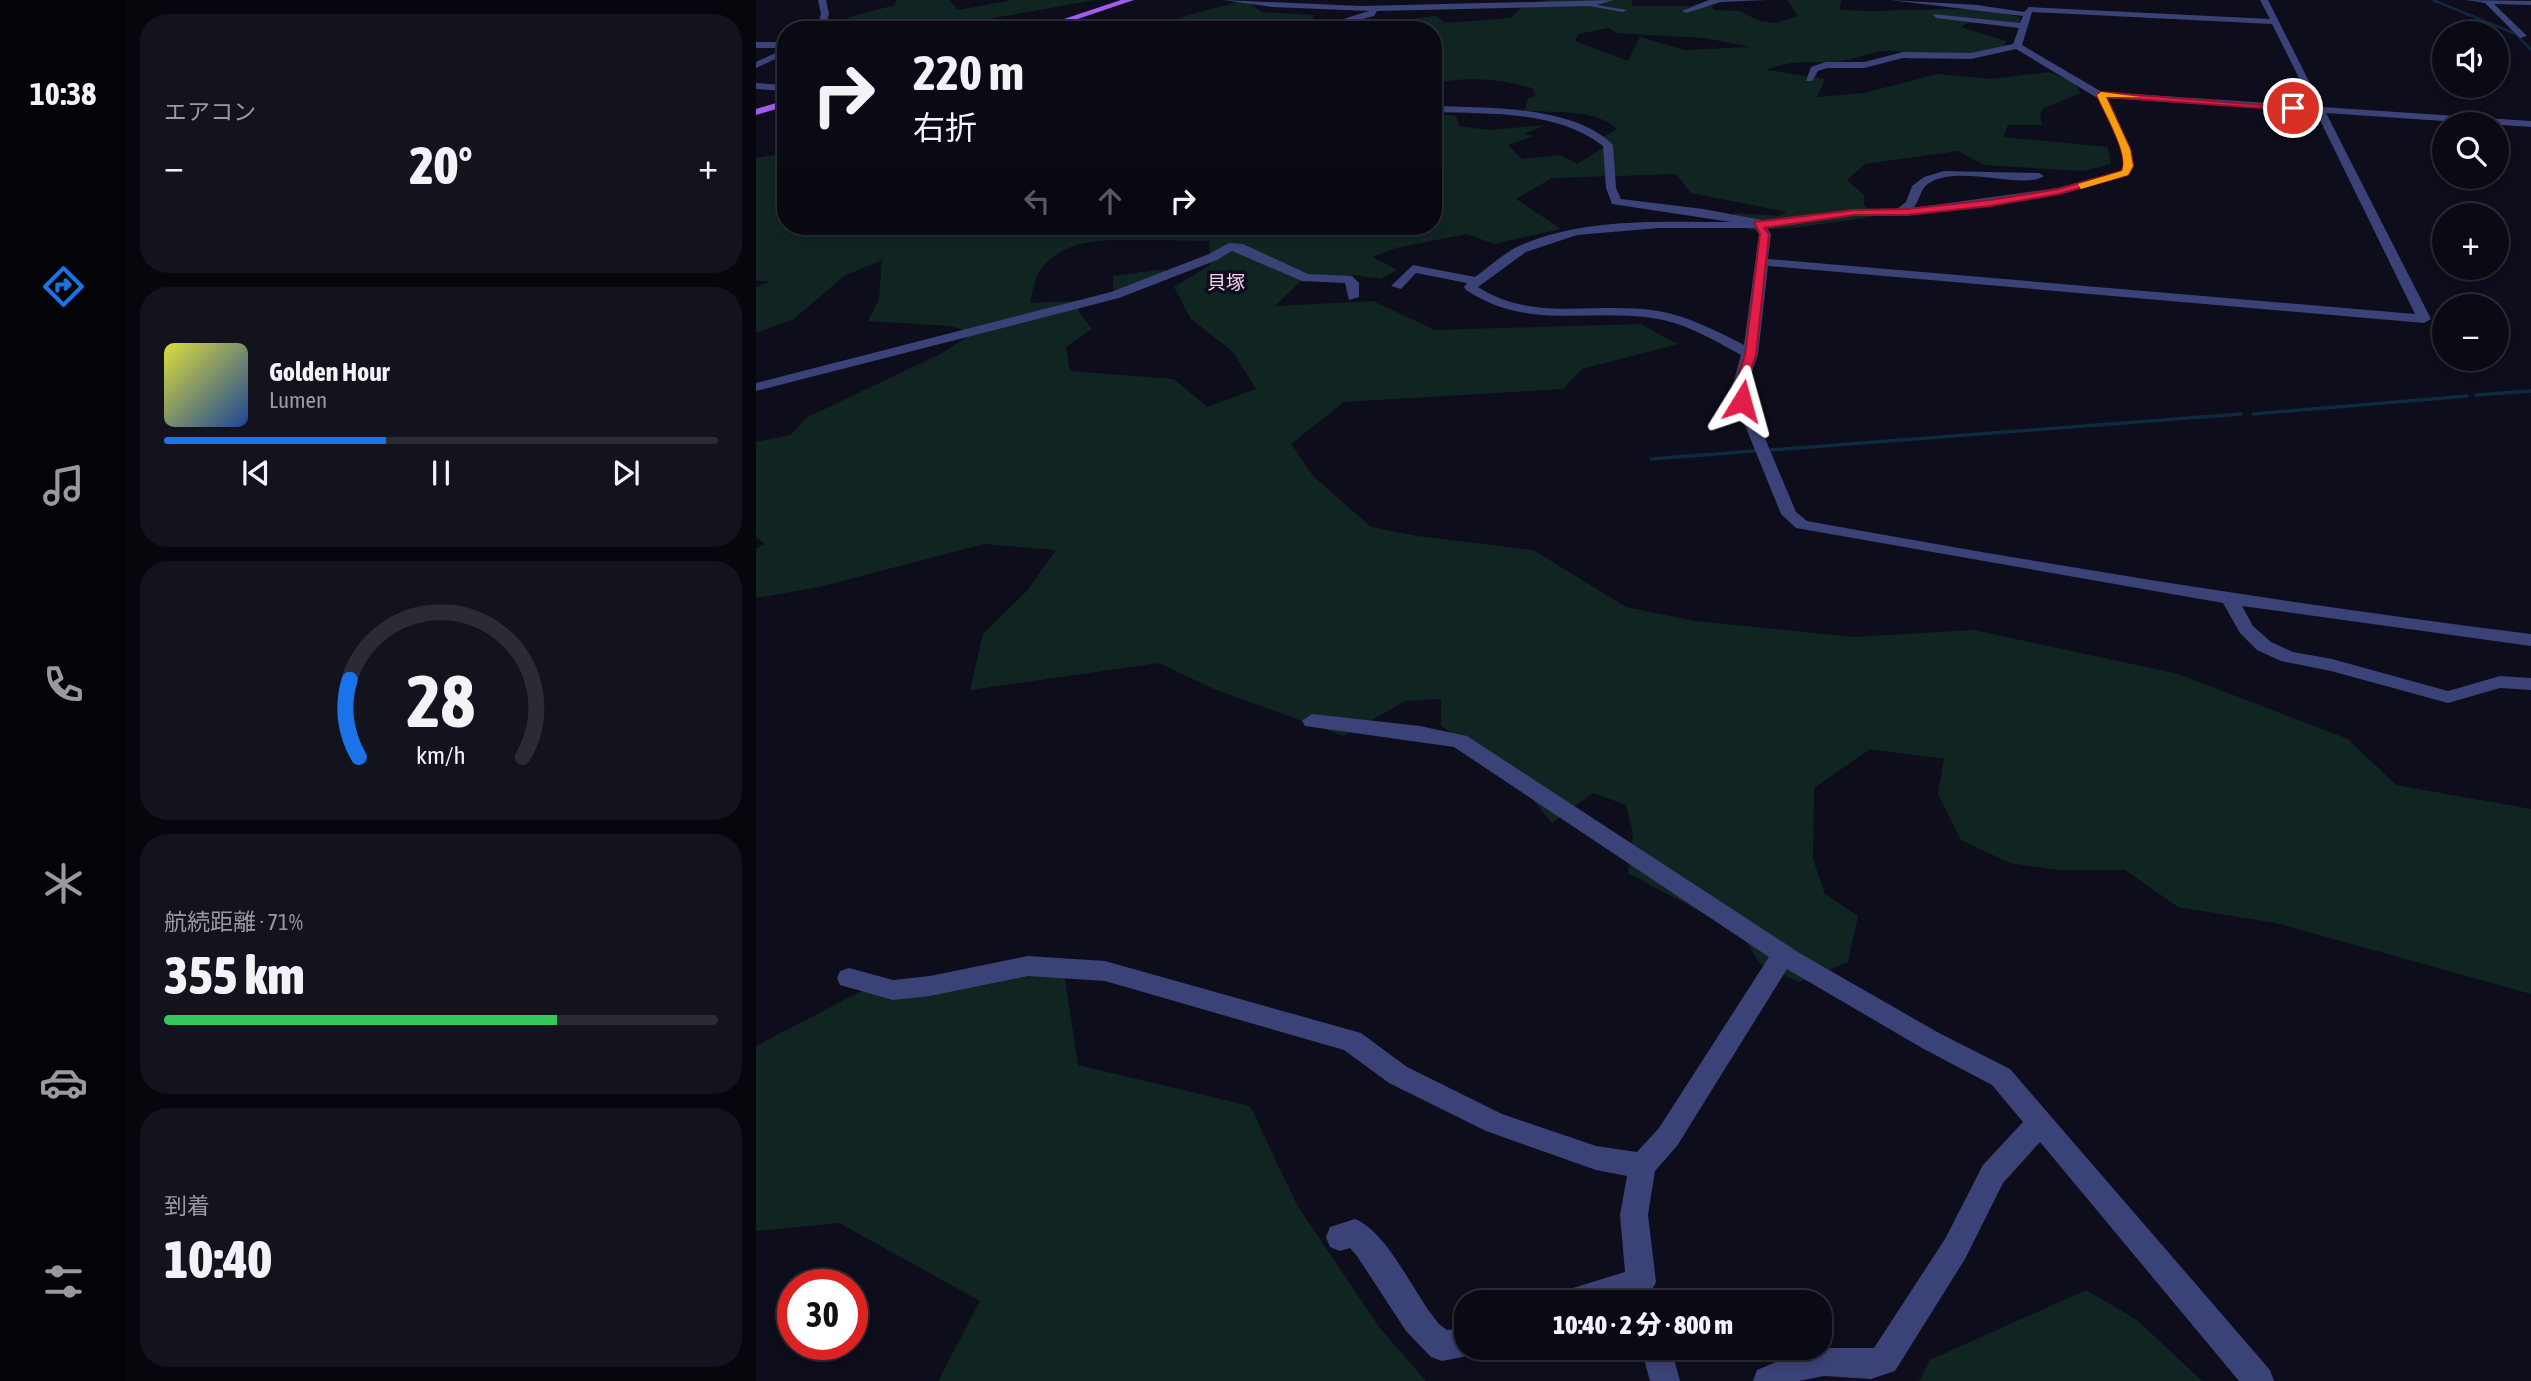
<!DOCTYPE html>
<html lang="ja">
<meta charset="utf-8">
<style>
:root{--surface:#0a0a15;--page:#13131e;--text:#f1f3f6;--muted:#999aa0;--line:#2a2b34;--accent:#1a73e8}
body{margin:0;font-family:"Asap Condensed","Noto Sans JP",sans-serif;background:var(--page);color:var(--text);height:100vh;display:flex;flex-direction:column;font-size:26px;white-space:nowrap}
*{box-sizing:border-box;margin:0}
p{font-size:23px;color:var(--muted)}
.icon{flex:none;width:38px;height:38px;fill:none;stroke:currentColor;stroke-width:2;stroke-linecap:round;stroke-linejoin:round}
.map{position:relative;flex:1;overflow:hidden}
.sheet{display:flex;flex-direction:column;gap:14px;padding:14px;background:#06060c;width:630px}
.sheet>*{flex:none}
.guide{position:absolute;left:21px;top:21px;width:665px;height:214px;border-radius:28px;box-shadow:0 4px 10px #0003,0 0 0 2px var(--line);background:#0a0a15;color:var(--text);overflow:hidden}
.tools{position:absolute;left:1676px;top:21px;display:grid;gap:14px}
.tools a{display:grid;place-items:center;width:77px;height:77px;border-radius:50%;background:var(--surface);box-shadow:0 4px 10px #0003,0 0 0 2px var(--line);font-size:35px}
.speed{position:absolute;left:21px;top:1269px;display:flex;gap:14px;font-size:35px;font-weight:700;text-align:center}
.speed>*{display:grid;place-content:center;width:91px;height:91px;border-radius:50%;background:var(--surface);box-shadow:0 4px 10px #0003,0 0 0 2px var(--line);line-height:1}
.speed .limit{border:10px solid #d22;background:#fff;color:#111}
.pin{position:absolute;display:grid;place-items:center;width:60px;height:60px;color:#fff;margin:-30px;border:4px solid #fff;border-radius:50%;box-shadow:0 2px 7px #0007}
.me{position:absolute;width:77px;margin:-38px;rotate:8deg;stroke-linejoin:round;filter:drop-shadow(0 0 5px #0008)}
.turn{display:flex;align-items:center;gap:24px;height:147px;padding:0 21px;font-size:32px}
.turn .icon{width:91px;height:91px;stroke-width:2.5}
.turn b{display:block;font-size:49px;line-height:60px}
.lanes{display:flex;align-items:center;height:66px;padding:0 21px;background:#0003;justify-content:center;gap:35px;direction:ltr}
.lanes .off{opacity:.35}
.big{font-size:52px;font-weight:800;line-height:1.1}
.sheet .widget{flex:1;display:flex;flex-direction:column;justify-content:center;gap:10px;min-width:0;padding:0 24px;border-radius:28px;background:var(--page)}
.sheet .dial{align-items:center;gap:0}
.dial svg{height:182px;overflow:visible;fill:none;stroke:var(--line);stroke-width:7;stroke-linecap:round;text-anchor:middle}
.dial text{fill:var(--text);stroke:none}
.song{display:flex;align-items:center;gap:21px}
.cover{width:84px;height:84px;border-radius:10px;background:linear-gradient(135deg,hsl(60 70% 55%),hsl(220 70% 35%))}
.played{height:7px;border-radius:4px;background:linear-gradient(90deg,var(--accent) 40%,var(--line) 40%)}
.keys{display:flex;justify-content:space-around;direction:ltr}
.heat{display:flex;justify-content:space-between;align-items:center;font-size:38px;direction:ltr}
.charge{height:10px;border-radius:5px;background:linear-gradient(90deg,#34c759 71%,var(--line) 0)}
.trip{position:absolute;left:698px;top:1290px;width:378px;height:70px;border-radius:28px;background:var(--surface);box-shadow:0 4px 10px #0003,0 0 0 2px var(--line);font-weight:800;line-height:70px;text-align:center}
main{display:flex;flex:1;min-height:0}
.tab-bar{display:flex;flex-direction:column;width:126px;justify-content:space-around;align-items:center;background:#040408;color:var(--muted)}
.tab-bar .icon{width:49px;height:49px}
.tab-bar .current{color:var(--accent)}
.tab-bar b{font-size:32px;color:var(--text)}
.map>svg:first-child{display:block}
.green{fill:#102522;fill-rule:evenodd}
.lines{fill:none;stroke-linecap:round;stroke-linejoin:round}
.stream-far1{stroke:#0f293e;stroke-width:2.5}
.stream{stroke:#0f293e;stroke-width:3.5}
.minor{fill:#3b4277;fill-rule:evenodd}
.major{fill:#a35cf2;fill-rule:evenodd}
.route{fill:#e11d48;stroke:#92132f;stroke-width:2}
.slow{fill:#f59e0b}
.labels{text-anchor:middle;stroke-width:7;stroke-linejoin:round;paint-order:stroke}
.far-quarter-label{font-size:19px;fill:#fbcef1;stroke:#0d0d1c}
</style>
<main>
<nav class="tab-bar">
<b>10:38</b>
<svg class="icon current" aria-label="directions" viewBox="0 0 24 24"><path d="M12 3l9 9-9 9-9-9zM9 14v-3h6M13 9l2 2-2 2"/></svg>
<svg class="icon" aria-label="music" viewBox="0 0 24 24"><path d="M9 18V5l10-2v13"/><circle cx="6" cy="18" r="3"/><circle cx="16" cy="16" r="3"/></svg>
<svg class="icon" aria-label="phone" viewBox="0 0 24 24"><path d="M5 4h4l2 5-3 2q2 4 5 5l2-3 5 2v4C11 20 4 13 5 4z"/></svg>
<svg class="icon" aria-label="climate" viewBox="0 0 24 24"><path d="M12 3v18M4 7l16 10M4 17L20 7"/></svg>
<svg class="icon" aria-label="car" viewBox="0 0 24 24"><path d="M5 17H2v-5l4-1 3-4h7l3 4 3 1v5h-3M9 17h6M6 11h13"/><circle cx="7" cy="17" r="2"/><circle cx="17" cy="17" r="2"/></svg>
<svg class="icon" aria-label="filters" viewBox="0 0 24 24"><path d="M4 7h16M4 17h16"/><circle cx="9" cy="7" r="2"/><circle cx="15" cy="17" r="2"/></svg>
</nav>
<section class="sheet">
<div class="widget"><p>エアコン</p>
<div class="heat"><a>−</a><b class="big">20°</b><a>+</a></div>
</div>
<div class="widget">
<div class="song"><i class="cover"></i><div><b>Golden Hour</b><p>Lumen</p></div></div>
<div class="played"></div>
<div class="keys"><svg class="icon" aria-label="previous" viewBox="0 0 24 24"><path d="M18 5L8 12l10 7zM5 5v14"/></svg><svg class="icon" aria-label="pause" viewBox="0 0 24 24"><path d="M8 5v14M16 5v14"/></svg><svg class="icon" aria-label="next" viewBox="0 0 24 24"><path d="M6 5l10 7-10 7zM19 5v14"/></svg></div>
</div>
<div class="widget dial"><svg viewBox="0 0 100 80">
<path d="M14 69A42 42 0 1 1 86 69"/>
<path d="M14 69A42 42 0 0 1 10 35" stroke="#1a73e8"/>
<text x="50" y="56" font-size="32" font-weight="700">28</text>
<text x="50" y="72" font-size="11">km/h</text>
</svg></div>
<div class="widget"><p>航続距離 · 71%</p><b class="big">355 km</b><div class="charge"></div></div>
<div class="widget"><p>到着</p><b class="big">10:40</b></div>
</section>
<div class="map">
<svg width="1775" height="1381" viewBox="0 0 1775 1381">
<rect width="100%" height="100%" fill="#0d0d1c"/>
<path class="green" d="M140 0H193L202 10 256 0H339L227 20 212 30H117L135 21 111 23 90 18 139 5Z
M489 0 506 12 558 15 554 25 580 30H405L425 17Z
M794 0H877L875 6H935L952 1 958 10 984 11 1003 21 1020 23 1042 16 1031 0H1086L1083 9C1121 16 1237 0 1265 19L1262 24 1211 23 1205 27 1250 41 1246 52 1153 59 1149 52C1121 48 1117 54 1091 60 1062 67 1042 56 1011 70L1069 79 1061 97 1108 93 1181 74 1236 79 1293 72 1317 82 1325 93 1286 109 1284 116 1286 125H1252L1247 137 1352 147 1355 164 1327 171 1228 165 1202 151 1109 164 1091 180 1108 195V205L1121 216 1038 228 994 230 973 220 978 213 1023 216 1031 212 935 193 920 174 796 178 760 199 805 229 738 244 711 234 640 248 616 257 641 270 625 279 599 275 544 282 519 306 617 301 679 330 884 324 922 344 826 369 807 389 588 402 535 444 557 476 615 527 661 536 777 550 870 607 939 621 1098 637 1218 630 1422 674 1592 739 1640 785 1775 809V994L1520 923 1422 907 1369 870H1301L1254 863 1205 840 1182 794 1188 759 1114 749 1058 788 1057 859 1069 894 1102 916 1092 962 1043 982 1004 964 986 934 872 873 877 833 870 805 837 793 796 823 748 764 685 726V699L649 701 588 736 458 689 403 663 214 690 227 634 270 592 300 550 228 544 63 587 0 598V549L9 544 0 537V442L35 435 50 418 184 354 213 336 211 331 194 326 112 321 123 299 126 260 88 276 38 319 0 333V287L14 281H0V158L30 153V226H677V113L700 116 703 126 733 130 789 125 768 134 778 136 752 145 766 159 804 155 821 164 849 147 842 140 861 129C839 108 797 113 768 111L772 99 780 95 776 88C744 79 710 76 677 84V30H614L660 18 680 16 689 23 755 18C764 5 779 2 794 0ZM853 28 860 33 949 38 995 47 929 50 884 37 872 61 819 41 822 34ZM398 240 453 241 454 265 418 287 435 319 477 352 500 389 451 407 418 379 314 371 310 347 336 329 323 312 321 301 274 303C276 294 278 280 283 272 311 233 356 241 398 240Z
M410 269 404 282 357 290V276Z
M308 973 322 1065 494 1106 541 1205 623 1327 670 1381H182L224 1301 83 1223 0 1231V1046L113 987Z
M1330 1290 1381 1320 1446 1381H1163L1174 1360Z"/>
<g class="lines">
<path class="stream-far1" d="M1677 0 1760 34 1775 50"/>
<path class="stream" d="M1720 395 1775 391
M1497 414 1711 396
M1015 450 1485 414
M895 459 998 451"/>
<path class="minor" d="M62 0H70L73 14 68 30H60L65 14Z
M467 0 605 6 858 0 841 5 871 10 867 12 833 6 621 11 618 16 581 26 578 22 613 11 516 7Z
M953 0H1011L965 2 930 13 926 11Z
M1134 0 1221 5 1268 12 1273 7 1514 19 1504 0H1512L1566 107 1775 121V127L1570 113 1675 319 1668 323 1012 266 1002 355 989 391 1040 512 1051 521C1292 565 1532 604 1775 634V646L1486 606 1497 626 1515 642 1537 652 1576 659 1692 691 1744 676 1775 678V690L1744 688 1692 703 1575 671 1525 661 1501 650 1484 633 1467 603 1040 528 1025 514 975 391 985 355C960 341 931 324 902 319 832 307 774 332 710 290L708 287 711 283 660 273 645 289 635 286 657 265 719 277C733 267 748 253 763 246 827 217 906 222 975 222L856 204 850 188 847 146C801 110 733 114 677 112V106C730 108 818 105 857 145L860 188 865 199 947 209 1017 222 1098 209H1141L1150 202 1156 186 1168 177 1188 171 1283 173 1288 176C1268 190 1205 165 1175 182 1163 188 1165 200 1157 208L1302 188 1365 171 1368 166 1365 149 1343 99 1260 49 1215 59 1147 58 1108 68H1071L1062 71 1056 81H1050L1055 67 1070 62H1108L1147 52 1215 53 1257 44 1263 28 1180 18 1177 14 1264 23 1267 16ZM1276 12 1516 24 1557 106 1346 92 1266 45ZM1352 98 1560 112 1659 314 1012 259 1015 234 1011 228 1098 215H1151L1234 206 1303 194 1373 175 1378 166 1375 149ZM903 228H999L1003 234 988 345C961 331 932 316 902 311 840 301 778 323 722 287L770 252 821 235Z
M1710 0 1775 1V5L1738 4 1771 36 1764 38 1729 3Z
M0 42H30V48H0Z
M30 48V54L0 68V62Z
M0 83 30 85V91L0 89Z
M473 243 487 244 552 274 596 276 603 283V297L593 300 589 283 546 281 476 251 461 260 363 298 0 391V383L355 292 453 254Z
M556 714 664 726 711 736 1045 954 1183 1033 1254 1069 1514 1370 1518 1381H1483L1284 1142 1247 1183 1209 1259 1139 1371 1115 1379 1068 1376 1043 1381H997L1001 1370 1053 1348H1118L1189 1239 1227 1165 1267 1122 1236 1085 1166 1048 1031 969 921 1146 899 1171 892 1215 900 1282 895 1292 866 1302H799L804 1292 869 1272 864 1215 871 1176 840 1170 730 1131 633 1083 588 1050 349 981 272 976 174 996 137 1000 84 985 81 978 84 971 93 968 137 980 174 976 272 956 349 961 605 1033 651 1067 746 1114 840 1146 881 1152 903 1128 1013 957 698 747 549 726 546 721Z
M599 1219C633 1233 658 1295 683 1324L691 1330 710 1328V1348H723L721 1354 686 1361 675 1357 650 1331 601 1256 594 1248 584 1251 574 1247 570 1237 574 1227Z
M885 1348H915L924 1381H894Z"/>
<path class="major" d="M365 0H378L289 30H275Z
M30 100V106L0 115V109Z"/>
</g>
<path class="route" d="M1345 92 1541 108 1537 110 1350 97 1374 149 1377 166 1372 175 1303 194 1234 206 1151 215H1098L1008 228 1013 234 1000 355 988 391 992 401 981 404 977 391 989 355 1004 234 998 222 1098 210 1151 209 1234 200 1302 189 1366 171C1374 155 1348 112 1341 95Z"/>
<path class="slow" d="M1345 92 1384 97H1350L1374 149 1377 166 1372 175 1325 189 1322 184 1366 171C1374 155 1348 112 1341 95Z"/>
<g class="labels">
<g class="far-quarter-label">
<text x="470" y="289">貝塚</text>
</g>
</g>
</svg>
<div class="tools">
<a><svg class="icon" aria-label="sound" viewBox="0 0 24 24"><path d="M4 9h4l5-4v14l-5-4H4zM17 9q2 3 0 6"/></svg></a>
<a><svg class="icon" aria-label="search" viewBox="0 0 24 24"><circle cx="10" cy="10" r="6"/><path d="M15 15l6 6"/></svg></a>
<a>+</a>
<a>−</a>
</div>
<div class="speed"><div class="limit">30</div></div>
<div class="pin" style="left:1537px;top:108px;background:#d93025"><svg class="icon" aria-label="arrive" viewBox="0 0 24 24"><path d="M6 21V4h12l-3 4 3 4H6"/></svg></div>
<svg class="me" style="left:986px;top:401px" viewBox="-20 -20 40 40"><path d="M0-17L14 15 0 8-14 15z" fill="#e11d48" stroke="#fff" stroke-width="4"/></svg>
<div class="trip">10:40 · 2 分 · 800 m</div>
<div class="guide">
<div class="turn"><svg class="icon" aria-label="right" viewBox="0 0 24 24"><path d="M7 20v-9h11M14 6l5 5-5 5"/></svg><div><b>220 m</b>右折</div></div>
<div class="lanes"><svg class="icon off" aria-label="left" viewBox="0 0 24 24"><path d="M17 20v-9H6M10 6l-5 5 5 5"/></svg><svg class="icon off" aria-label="ahead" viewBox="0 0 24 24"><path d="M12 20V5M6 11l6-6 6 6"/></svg><svg class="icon" aria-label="right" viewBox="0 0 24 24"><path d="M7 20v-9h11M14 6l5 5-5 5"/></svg></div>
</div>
</div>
</main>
